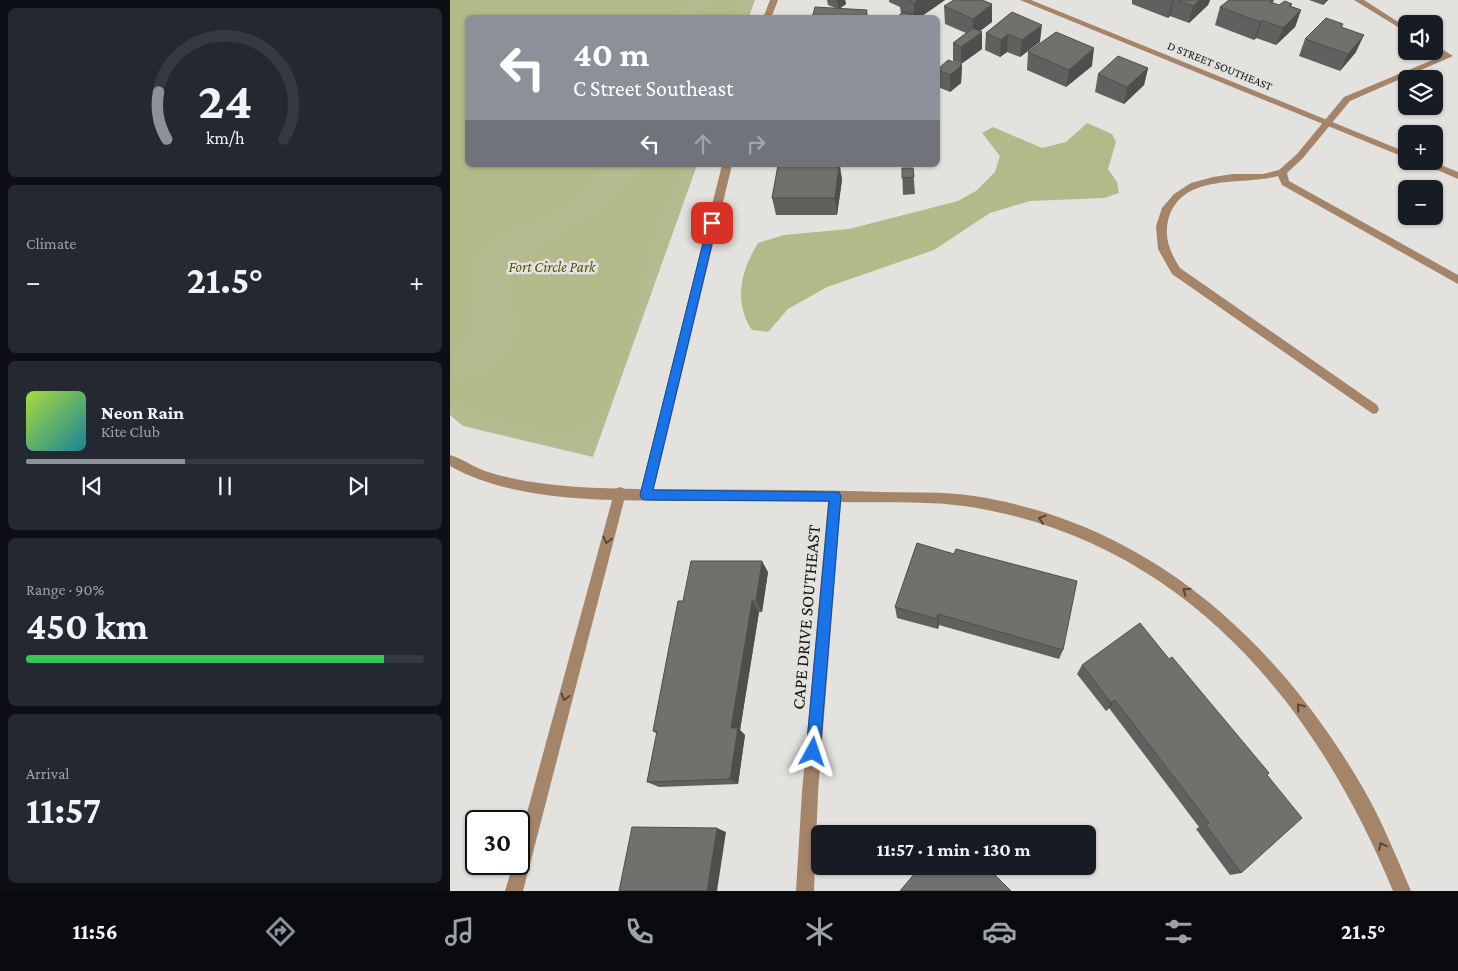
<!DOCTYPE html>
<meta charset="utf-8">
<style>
:root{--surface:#171b24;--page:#242831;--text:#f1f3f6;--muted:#9ea1a6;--line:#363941;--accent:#8c9099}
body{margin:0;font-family:"Crimson Pro",serif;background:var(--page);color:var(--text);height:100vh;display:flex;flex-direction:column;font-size:19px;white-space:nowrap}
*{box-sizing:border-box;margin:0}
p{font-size:16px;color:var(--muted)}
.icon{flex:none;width:28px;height:28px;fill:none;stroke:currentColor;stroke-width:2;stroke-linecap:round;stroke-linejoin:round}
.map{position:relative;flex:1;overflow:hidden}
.sheet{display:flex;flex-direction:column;gap:8px;padding:8px;background:#0d0f14;width:450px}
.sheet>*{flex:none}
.top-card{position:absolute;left:15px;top:15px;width:475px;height:152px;border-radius:8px;box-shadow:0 1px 4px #0004;background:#8c9099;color:#fff;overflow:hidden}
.controls{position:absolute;left:948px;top:15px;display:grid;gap:10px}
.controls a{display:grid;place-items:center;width:45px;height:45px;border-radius:8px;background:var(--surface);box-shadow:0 1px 4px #0004;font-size:25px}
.speed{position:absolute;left:15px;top:810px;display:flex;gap:10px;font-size:25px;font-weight:700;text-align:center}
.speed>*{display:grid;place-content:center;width:65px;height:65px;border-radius:50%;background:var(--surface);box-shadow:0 1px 4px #0004;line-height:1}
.speed .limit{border:2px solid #111;border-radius:8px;background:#fff;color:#111}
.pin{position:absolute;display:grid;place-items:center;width:42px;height:42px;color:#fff;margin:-21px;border-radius:10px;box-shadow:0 2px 8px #0006}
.me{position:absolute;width:55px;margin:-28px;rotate:5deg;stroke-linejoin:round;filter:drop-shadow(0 0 4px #0008)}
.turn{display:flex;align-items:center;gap:18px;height:105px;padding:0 25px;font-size:22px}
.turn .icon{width:65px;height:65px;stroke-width:2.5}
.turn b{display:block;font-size:35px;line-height:42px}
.lanes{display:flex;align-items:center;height:48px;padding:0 25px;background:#0003;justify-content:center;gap:25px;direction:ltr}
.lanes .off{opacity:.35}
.big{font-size:38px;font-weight:700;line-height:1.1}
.sheet .tile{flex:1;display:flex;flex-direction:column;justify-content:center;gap:8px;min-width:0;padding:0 18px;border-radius:8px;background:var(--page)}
.sheet .dial{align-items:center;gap:0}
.dial svg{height:130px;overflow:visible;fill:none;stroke:var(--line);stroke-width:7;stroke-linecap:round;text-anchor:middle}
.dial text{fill:var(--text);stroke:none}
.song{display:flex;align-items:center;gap:15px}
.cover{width:60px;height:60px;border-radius:8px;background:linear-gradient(135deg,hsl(80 70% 55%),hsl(190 70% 35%))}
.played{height:5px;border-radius:2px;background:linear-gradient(90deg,var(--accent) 40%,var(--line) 40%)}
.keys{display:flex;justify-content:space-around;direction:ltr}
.heat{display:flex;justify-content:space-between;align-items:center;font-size:28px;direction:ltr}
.charge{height:8px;border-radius:4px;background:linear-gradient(90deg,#34c759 90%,var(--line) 0)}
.trip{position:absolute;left:361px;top:825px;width:285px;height:50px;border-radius:8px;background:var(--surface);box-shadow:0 1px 4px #0004;font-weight:700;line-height:50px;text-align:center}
.menu{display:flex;height:80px;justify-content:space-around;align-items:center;background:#090b0e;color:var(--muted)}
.menu .icon{width:35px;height:35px}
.menu .on{color:var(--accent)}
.menu b{font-size:22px;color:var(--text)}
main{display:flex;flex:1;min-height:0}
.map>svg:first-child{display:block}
.green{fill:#b6ba91}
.forest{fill:#b4b989}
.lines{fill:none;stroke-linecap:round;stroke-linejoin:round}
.lane{fill:#a58569;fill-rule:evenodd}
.street{fill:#a58569;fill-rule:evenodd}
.wall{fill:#62605e}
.shaded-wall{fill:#504e4c}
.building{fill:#72706d;stroke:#504e4c}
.oneway{stroke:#56473a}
.route{fill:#1a73e8;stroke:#114b97}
.labels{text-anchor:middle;stroke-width:5;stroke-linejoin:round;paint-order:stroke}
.far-street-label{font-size:12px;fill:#161514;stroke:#e3e2df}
.park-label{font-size:15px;font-style:italic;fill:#525504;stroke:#e3e2df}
.near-street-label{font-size:18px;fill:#161514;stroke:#e3e2df}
</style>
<main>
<section class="sheet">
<div class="tile dial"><svg viewBox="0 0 100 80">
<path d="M14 69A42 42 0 1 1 86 69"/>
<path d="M14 69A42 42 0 0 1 9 40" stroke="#8c9099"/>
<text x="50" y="56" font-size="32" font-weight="700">24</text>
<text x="50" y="72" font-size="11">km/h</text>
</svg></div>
<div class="tile"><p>Climate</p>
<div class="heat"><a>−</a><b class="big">21.5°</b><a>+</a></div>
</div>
<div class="tile">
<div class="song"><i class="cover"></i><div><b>Neon Rain</b><p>Kite Club</p></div></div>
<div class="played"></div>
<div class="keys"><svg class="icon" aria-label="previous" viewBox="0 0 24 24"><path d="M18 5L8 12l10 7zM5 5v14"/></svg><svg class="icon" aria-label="pause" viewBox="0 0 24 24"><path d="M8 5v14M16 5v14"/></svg><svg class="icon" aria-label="next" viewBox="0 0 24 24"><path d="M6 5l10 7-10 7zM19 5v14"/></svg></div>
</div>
<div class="tile"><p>Range · 90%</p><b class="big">450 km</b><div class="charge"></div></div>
<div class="tile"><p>Arrival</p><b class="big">11:57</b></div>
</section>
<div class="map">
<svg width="1008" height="891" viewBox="0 0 1008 891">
<rect width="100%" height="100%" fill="#e3e2df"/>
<path class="green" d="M0 0H305L299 17 18 18V165H247L143 457 13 426 0 415Z"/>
<path class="forest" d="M0 0H243L233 10 219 17 18 18V165H156C148 178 139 192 127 201 96 225 42 228 23 265L19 336 0 353Z
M266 0H290L284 17H238Z
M637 123 662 134 666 142 658 169 667 182 669 193 654 198 580 201 540 213 484 250 377 287 338 309 318 332 302 330C283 302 291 270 308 243L334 235 399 229 508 201 526 191 545 172 550 156 532 133 543 127 592 148 616 142Z
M193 165H234L202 239 182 335 155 416 126 432 88 431 24 413 0 397V382L23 376 44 363 66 333 64 270 92 242 152 208 190 173Z"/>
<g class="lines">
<path class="lane" d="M904 0H914L956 27V32Z
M984 44 1003 56 900 101 853 158 837 173 839 181 1008 275V284L832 185 828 176C793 186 734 172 719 217 713 237 720 252 730 268L927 405 929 409 927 413 923 414 722 274 708 249 706 226 712 208 724 194 741 183 763 177 783 174H813L829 170 847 154 894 97 992 56 984 50Z
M170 487 175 489 176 493 73 891H55L63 864H69V842L164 493 165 489Z"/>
<path class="street" d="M320 0H328L321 18H313Z
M570 0H581L956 152V158Z
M967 161H981L1008 172V179Z
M272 165H282L204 489C279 490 355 489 430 492 461 493 493 491 524 496 699 523 827 640 913 788 932 821 946 856 961 891H943C866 704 736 545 527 508 483 500 436 503 391 502L368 792 364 891H346L352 792 378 502C327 501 277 501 226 501 154 500 64 502 0 466V455C13 459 25 468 38 472 86 487 141 488 191 489Z"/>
</g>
<path class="wall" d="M377 0H395L396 4 389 9 417 10 418 18H362L388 9 378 5Z
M439 0H495L469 18H448V16L451 14 450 7 439 2Z
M682 0H760L758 5 739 23 720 16 718 18 682 4Z
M779 0H824L823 3 829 5 842 4 841 6 851 10 845 27 826 45 806 38 804 40 765 25 770 7Z
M859 0H878L873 5Z
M494 6 542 22 530 31 532 49 511 64 503 61V43L516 33 495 24Z
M562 12 590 42 570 57 557 52 550 57 535 50 536 33Z
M893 24 892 27 906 52 890 71 849 56 855 39Z
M578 52 642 66 616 87 577 70Z
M512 65 511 83 500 92 488 87V69Z
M698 68 694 85 674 104 645 92 648 74Z
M328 165H390L392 180 387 215H326L322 198Z
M452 168H463L465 194 453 195Z
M467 543 613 650 609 659 489 625 488 629 447 618 445 607Z
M318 572 312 612H309L290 730 295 735 288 784 209 787 197 782 207 734 203 731 233 601Z
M719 659 817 775 791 873 780 875 746 829 749 827 659 708 656 711 627 674 632 665Z"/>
<path class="shaded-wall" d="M387 0H395L396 4 389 9Z
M468 0H495L469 18H464V3Z
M723 0H724L720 16 718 18Z
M750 0H760L758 5 739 23 743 6Z
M875 0H878L873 5Z
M542 4V22L523 36V19Z
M851 10 845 27 826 45 833 28Z
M812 20 806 38 804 40 810 22Z
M592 25 590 42 570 57 572 40Z
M532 32V49L511 64V47Z
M558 34 557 52 550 57 551 40Z
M914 35 906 52 890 71 898 54Z
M644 48 642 66 616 87 619 70Z
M512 65 511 83 500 92V75Z
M698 68 694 85 674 104 677 87Z
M389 165 392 180 387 215 385 198Z
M312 561 318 572 312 612 306 601Z
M302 601 309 612 290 730 295 735 288 784 280 779 281 728Z
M488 614 489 625 488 629 487 619Z
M665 700 659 708 656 711 661 703Z
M267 828 276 832 267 891H257Z"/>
<path class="building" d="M457 0H468L464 3Z
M504 0H532L542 4 523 19 494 6Z
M728 0H750L743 6Z
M779 0H822L820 2 829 5 835 1 842 4 839 6 851 10 833 28 812 20 810 22 770 7Z
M365 7 417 10 415 18H362Z
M454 12 462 15 459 18H451L448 16Z
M562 12 592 25 572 40 558 34 551 40 536 33Z
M876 18 893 24 891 27 914 35 898 54 855 39Z
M523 28 532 32 511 47 503 43Z
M606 32 644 48 619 70 578 52Z
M668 56 698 68 677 87 648 74Z
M498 60 512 65 500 75 488 70V69Z
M328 165H389L385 198H322Z
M452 168H463L464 177 452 178Z
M467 543 504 554 506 549 627 581 613 650 488 614 487 619 445 607Z
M241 561H312L306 601H302L281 728H288L280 779 197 782 207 731H203L220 642 228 601H233Z
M690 623 719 659 722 657 819 773 817 775 852 818 791 873 756 825 759 823 665 700 661 703 632 665Z
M182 827 267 828 257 891H169Z
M505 827 512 834H499Z
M471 866H544L540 870 561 891H450Z"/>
<defs><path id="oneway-chevron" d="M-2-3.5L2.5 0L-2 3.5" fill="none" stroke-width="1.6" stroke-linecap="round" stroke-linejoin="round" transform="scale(1.25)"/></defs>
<g class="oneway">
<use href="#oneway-chevron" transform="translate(592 519) rotate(-162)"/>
<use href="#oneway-chevron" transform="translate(157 540) rotate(105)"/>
<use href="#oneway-chevron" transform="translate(736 591) rotate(-145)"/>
<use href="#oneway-chevron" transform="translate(115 697) rotate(105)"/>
<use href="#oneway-chevron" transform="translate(850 707) rotate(-129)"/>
<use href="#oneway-chevron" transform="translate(932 846) rotate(-116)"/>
</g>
<path class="route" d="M262 220 267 223 203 490 389 492 391 496 370 752 368 758 363 760 358 758 356 752 379 501 196 500 192 499 190 495 258 223Z"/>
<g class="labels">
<g class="far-street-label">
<text transform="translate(770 66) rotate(22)" y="4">D STREET SOUTHEAST</text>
</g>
<g class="park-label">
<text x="102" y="272">Fort Circle Park</text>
</g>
<g class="near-street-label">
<text transform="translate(356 617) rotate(-85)" y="6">CAPE DRIVE SOUTHEAST</text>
</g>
</g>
</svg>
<div class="controls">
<a><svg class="icon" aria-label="sound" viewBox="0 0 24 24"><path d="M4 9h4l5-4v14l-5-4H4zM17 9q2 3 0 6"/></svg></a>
<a><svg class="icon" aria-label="layers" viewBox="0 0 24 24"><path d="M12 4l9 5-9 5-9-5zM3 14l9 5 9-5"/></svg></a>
<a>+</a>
<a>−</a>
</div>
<div class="speed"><div class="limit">30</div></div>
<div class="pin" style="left:262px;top:223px;background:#d93025"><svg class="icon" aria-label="arrive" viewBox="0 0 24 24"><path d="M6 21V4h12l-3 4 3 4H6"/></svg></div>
<svg class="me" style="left:363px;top:752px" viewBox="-20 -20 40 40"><path d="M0-17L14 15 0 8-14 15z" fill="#1a73e8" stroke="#fff" stroke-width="4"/></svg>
<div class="trip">11:57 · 1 min · 130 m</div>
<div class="top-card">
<div class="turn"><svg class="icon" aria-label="left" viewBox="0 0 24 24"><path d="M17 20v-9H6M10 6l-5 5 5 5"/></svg><div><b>40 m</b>C Street Southeast</div></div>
<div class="lanes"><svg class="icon" aria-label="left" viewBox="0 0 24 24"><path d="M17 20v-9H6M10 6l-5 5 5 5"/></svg><svg class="icon off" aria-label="ahead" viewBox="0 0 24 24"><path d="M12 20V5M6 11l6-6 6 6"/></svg><svg class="icon off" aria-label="right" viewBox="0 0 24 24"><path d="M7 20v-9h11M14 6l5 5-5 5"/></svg></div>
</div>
</div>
</main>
<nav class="menu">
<b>11:56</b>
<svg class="icon on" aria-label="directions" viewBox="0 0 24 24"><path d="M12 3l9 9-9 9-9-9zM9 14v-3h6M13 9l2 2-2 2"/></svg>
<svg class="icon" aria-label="music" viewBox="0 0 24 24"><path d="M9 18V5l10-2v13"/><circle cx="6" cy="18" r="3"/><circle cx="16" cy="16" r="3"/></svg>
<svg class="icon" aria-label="phone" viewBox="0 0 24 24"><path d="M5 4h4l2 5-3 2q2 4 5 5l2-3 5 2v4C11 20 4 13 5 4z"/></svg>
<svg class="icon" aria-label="climate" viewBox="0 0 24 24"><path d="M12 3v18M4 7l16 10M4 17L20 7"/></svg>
<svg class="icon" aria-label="car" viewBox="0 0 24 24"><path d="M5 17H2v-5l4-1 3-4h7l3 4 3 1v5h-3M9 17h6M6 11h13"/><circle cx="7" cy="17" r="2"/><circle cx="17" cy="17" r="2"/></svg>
<svg class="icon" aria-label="filters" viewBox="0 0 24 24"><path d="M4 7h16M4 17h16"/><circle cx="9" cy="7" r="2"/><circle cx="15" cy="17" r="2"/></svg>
<b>21.5°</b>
</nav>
